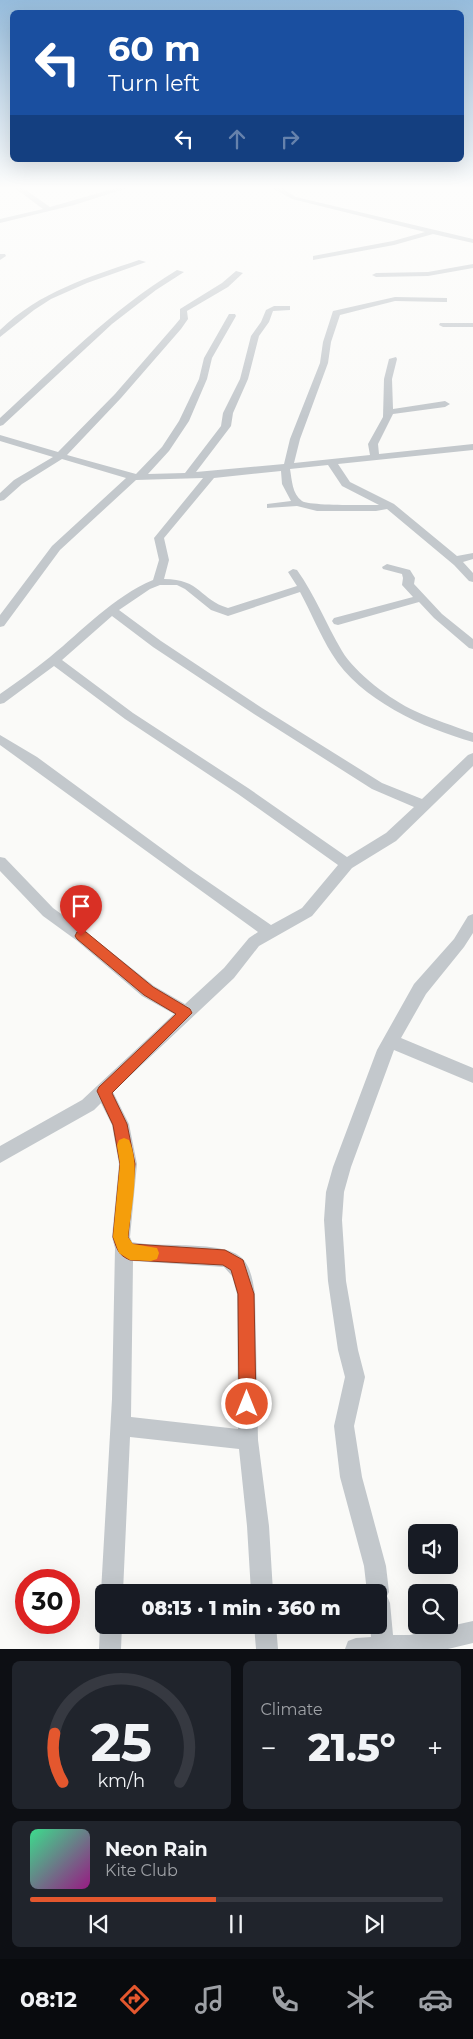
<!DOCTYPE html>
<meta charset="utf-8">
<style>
:root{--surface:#171b24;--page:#20242c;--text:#f1f3f6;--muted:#9ea1a6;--line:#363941;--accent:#e4572e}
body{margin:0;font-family:Montserrat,sans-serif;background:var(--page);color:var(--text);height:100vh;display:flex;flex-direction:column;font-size:19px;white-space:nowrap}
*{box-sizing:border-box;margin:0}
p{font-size:16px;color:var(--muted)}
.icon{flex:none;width:28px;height:28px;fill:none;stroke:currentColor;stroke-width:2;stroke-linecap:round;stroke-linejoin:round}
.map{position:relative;height:1649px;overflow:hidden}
.panel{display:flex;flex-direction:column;gap:12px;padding:12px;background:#0d0f14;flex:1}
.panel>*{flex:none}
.guide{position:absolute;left:10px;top:10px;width:454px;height:152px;border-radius:8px;box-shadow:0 5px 20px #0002;background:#1a4fa0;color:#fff;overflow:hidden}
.controls{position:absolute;left:408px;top:1524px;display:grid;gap:10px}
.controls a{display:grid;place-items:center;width:50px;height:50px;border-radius:8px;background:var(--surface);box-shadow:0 5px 20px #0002;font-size:25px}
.speed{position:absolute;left:15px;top:1569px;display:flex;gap:10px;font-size:25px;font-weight:700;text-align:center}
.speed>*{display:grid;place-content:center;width:65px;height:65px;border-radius:50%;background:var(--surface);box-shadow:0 5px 20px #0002;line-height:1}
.speed .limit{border:8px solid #d22;background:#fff;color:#111}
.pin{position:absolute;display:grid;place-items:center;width:42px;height:42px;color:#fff;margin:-51px -21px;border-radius:50% 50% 50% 0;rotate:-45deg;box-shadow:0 0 5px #0007}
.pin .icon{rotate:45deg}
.me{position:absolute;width:55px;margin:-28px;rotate:0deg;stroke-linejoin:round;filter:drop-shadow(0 0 4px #0008)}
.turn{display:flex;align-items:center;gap:18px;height:105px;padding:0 15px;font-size:22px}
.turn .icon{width:65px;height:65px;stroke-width:2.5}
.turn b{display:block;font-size:35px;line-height:42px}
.lanes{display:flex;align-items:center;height:48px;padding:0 15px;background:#0003;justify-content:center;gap:25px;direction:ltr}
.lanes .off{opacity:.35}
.big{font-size:38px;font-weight:800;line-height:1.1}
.panel .tile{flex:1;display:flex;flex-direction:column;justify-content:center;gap:8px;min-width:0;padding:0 18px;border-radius:8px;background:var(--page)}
.panel .dial{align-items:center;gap:0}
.dial svg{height:130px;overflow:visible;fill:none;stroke:var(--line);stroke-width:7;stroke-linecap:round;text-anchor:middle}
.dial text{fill:var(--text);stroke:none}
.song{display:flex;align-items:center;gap:15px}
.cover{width:60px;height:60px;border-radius:8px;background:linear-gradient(135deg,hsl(150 70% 55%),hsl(310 70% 35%))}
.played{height:5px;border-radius:2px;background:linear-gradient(90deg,var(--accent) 45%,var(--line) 45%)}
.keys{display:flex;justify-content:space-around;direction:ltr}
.heat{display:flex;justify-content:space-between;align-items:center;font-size:28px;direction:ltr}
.panel .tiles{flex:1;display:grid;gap:12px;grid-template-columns:1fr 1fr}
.tile:last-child{grid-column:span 2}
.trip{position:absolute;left:95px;top:1584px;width:292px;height:50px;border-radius:8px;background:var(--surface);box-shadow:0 5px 20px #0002;font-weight:800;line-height:50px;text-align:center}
.menu{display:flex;height:80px;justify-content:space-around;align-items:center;background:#090b0e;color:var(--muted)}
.menu .icon{width:35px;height:35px}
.menu .on{color:var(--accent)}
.menu b{font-size:22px;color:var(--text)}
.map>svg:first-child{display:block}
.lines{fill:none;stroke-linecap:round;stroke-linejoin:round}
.minor{fill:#c3c8cc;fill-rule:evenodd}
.route{fill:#e4572e;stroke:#94391e}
.slow{fill:#f59e0b}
</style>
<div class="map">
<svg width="473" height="1649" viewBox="0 0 473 1649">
<rect width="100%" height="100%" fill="#fafaf8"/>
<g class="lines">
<path class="minor" d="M12 186H20L50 207 123 186H134L74 205 0 223V219L43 209Z
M269 186H278L296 197 473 239V243L433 234 394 245 313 260V256L393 241 425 232 292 199Z
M0 254H5L6 256 0 260Z
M139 260 146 262 87 283 51 299 34 310 0 337V330C39 292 89 277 139 260Z
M473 264V268L428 276 376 277 372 275 376 273 428 272Z
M177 270 184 272 156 290 112 324 3 425 0 426V418C57 366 111 310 177 270Z
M236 271 243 273 228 287 187 311 188 319 181 329 121 398 67 455 136 474 162 447 179 421 199 379 204 358 229 314H235L236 316 212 358 207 379 189 421 169 451 148 474 185 473 221 426 223 413 240 379 251 336 261 322 266 310 274 306H290V310L273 311 269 322 259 336 248 379 233 413 231 426 196 472 284 464 290 439 320 363 323 342 333 311 395 297 447 298V302H444L395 301 340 315 331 342 328 363 300 439 294 463 370 455 368 444 383 417 384 379 389 359 396 357 397 359 392 379 393 409 445 401 450 404 445 407 393 414 378 444 379 454 473 444V450L338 464 350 482 394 504 457 556 473 553V559L463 562 473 573V582L469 581 454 565 387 509 376 511H317L297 506 267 508V504L291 501 282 484 281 471 214 478 164 538 169 560 164 579C201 579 200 600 228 608L297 586 288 572 293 569 297 570C315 595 326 624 342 651 355 673 391 700 415 711 434 720 454 726 473 733V742C423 728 360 700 332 654 320 635 311 612 300 592L228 616 211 610 185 589 177 585H160L150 589 119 610 161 641 262 708 382 783 422 799 468 755 473 753V766L396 841 352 868 312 916 259 946 234 978 113 1092 129 1124 137 1164 130 1237 132 1242C158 1248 224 1240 242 1258 251 1267 253 1282 255 1294L258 1440 269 1526 273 1592H251L247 1526 239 1449 130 1437 123 1592H104V1599L101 1592 112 1399 115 1248 112 1237 119 1164 112 1125 101 1103 94 1110 0 1163V1146L82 1100 174 1014 142 996 76 940 43 916 0 871V857L5 858 53 908 86 932 154 986 185 1004 224 968 249 938 258 932 0 745V735L37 757 191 870 271 925 302 908 338 865 238 794 125 719 54 666 4 703 0 704V694C17 682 34 670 50 657 83 630 113 597 153 580L159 560 154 538 203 478 136 480 60 550 4 626 0 627V615L52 546 126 478 62 459 22 484 4 500 0 501V493L14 480 53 457 0 441V435L58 452 115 394 175 325 180 319V309L222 283ZM328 465 342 486 379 505C366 505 310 506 302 501 292 494 292 480 290 469ZM112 616 153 647 254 714 372 789 414 807 386 833 347 857 248 788 133 713 62 660ZM133 1261 224 1267 232 1276 237 1294 238 1429 131 1417Z
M440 323H473V327H443L439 325Z
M387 564 410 570 415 578 414 584 442 614 473 639V649L469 648 434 618 419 602 338 625 334 624 332 621 334 618 413 597 402 585 403 578 402 574 383 569 382 567Z
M473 914V933L464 947 426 994 401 1038 473 1068V1083L394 1050 351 1167 344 1192 342 1220 346 1281 358 1350 365 1377 354 1426 362 1477 386 1566 389 1592 387 1596 390 1603 393 1635H410L473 1621V1643L448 1649H345L348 1641 356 1638 371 1637 370 1625H379V1592H367L364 1566 340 1477 334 1426 345 1377 338 1350 328 1281 324 1220 326 1192 333 1167 377 1050 414 984 454 939 468 916Z
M103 1617 104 1625H122L121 1649H99L100 1625Z
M254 1625H276L278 1649H256Z"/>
</g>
<linearGradient id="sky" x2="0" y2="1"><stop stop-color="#96bcdc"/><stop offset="0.45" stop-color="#fdfdfc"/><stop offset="1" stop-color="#fdfdfc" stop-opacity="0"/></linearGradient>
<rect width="473" height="417" fill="url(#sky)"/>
<path class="route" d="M81 930 86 932 153 987 190 1009 192 1013 112 1093 127 1124 135 1164 128 1237 132 1244 225 1250 243 1260 254 1294 256 1404 253 1409 247 1412 241 1409 239 1404 238 1294 231 1270 223 1265 130 1260C118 1255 117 1249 113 1237L120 1164 113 1125 97 1091 99 1087 176 1014 144 995 77 939 75 936 77 932Z"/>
<path class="slow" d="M124 1138 129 1140C141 1166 131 1209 128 1237L133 1244 157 1248 159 1253 157 1259 151 1261 130 1260 119 1253 115 1242 113 1237 120 1164 117 1145 119 1140Z"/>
</svg>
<div class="controls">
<a><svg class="icon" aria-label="sound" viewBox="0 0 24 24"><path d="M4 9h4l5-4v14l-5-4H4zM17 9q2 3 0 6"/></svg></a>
<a><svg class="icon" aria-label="search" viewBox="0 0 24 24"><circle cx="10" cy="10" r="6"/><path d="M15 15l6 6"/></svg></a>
</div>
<div class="speed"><div class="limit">30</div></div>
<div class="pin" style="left:81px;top:936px;background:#d93025"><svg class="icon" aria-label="arrive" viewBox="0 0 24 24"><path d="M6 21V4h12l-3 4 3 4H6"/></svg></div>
<svg class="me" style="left:247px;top:1404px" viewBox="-20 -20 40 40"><circle r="17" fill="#e4572e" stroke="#fff" stroke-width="3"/><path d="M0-11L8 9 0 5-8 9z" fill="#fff"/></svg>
<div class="trip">08:13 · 1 min · 360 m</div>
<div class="guide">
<div class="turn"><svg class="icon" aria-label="left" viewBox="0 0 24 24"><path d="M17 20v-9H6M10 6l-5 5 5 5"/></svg><div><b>60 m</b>Turn left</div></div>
<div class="lanes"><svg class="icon" aria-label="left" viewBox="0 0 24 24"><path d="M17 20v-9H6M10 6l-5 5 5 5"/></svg><svg class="icon off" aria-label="ahead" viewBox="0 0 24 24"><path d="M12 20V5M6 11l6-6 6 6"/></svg><svg class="icon off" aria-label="right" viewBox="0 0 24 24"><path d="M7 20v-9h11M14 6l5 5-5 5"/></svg></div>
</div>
</div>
<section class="panel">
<div class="tiles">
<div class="tile dial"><svg viewBox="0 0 100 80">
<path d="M14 69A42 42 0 1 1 86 69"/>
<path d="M14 69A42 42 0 0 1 9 39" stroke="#e4572e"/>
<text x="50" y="56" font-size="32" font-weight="700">25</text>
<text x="50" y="72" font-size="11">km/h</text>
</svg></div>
<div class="tile"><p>Climate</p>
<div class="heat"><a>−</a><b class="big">21.5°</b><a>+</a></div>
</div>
<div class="tile">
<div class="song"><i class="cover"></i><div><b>Neon Rain</b><p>Kite Club</p></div></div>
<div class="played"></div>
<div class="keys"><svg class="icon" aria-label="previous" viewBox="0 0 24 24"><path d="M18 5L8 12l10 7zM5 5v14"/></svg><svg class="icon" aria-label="pause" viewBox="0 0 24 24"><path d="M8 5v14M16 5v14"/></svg><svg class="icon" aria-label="next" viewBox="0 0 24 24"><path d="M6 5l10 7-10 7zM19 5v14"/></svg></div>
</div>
</div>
</section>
<nav class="menu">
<b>08:12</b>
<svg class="icon on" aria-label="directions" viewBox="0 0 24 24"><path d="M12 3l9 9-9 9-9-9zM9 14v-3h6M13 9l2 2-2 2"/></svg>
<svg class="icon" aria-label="music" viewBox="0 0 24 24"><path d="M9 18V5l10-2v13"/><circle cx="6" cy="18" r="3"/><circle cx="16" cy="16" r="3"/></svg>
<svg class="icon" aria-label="phone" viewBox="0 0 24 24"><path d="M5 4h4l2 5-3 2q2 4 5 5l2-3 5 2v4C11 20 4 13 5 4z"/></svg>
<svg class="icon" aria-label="climate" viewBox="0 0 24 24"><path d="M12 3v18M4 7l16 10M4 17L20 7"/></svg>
<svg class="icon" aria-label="car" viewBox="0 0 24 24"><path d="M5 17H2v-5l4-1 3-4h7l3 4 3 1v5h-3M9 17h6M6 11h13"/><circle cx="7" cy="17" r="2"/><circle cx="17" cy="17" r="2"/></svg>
</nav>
